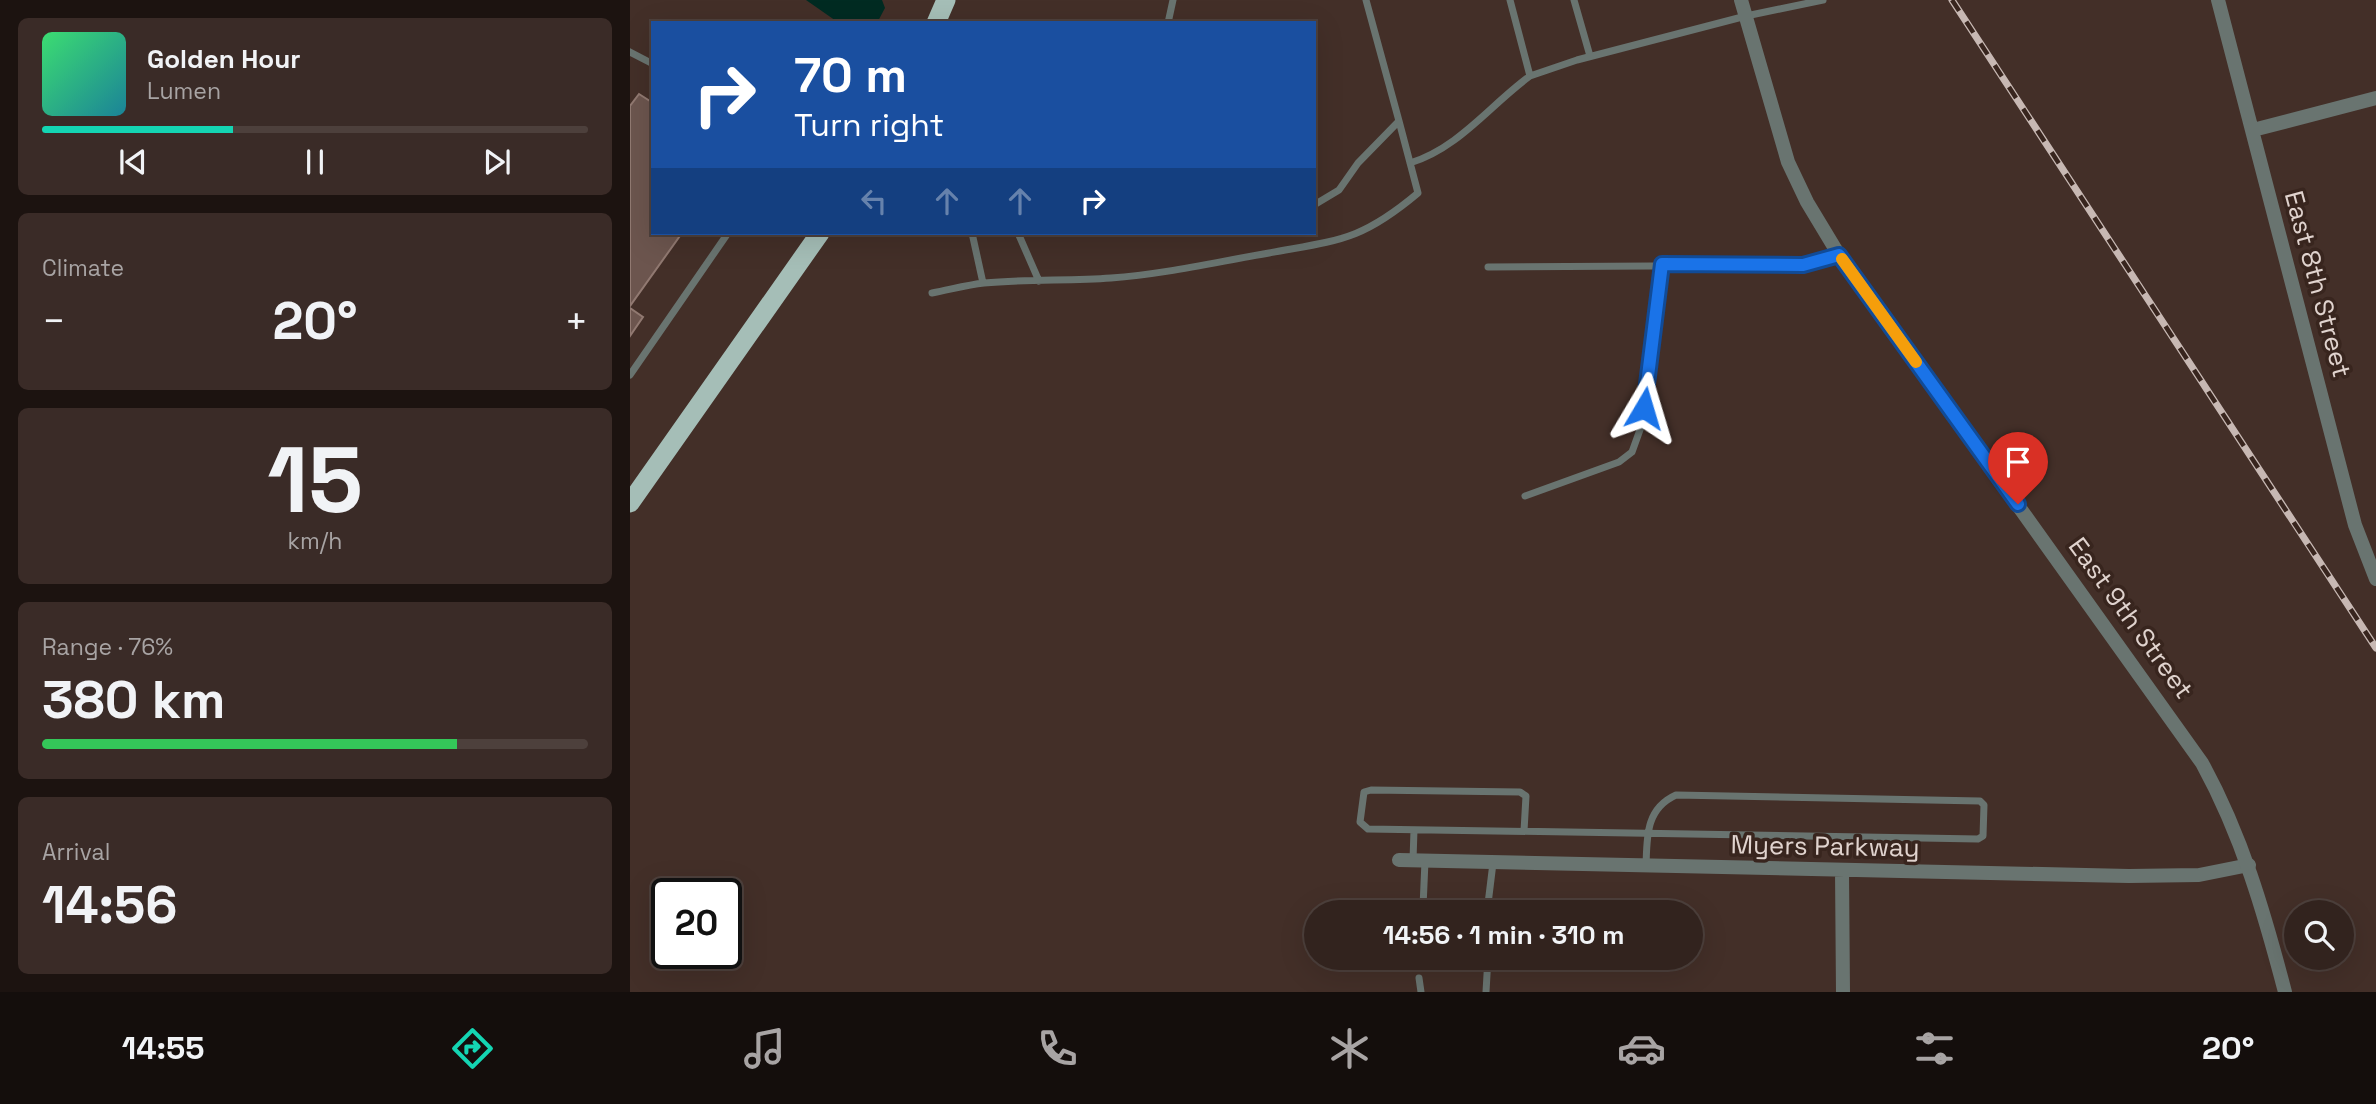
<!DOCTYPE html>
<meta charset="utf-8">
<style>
:root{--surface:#32231e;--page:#3a2b27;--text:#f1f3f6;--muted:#a8a4a4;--line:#4d403c;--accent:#14d5b3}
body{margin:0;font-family:"Space Grotesk",sans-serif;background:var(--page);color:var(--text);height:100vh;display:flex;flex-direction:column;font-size:26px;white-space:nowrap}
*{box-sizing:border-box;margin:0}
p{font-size:23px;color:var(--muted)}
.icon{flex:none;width:38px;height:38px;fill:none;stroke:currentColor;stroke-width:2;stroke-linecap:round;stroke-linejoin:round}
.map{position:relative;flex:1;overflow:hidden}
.details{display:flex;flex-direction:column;gap:18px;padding:18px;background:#1c1310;width:630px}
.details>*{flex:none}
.hud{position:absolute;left:21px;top:21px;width:665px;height:214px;border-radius:0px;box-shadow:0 7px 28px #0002,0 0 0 2px var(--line);background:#1a4fa0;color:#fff;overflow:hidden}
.controls{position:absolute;left:1654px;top:900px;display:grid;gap:14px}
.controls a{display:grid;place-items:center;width:70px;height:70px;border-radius:50%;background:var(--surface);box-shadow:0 7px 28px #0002,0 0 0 2px var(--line);font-size:35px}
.speed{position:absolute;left:21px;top:878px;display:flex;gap:14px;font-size:35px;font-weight:700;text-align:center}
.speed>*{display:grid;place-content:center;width:91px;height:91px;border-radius:50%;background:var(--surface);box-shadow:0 7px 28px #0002,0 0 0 2px var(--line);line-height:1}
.speed .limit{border:4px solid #111;border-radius:10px;background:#fff;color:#111}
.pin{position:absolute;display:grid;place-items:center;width:60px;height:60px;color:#fff;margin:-72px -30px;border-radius:50% 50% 50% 0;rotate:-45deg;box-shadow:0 0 7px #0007}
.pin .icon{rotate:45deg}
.me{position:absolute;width:77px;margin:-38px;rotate:7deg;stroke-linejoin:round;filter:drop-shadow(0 0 5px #0008)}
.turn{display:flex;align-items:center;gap:24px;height:147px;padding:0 28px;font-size:32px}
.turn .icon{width:91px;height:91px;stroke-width:2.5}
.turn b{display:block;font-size:49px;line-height:60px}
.lanes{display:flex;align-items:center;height:66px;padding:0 28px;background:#0003;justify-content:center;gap:35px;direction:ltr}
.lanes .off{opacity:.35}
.big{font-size:52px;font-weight:700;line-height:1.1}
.details .card{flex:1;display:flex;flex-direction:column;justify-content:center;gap:10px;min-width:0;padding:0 24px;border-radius:10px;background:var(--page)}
.details .dial{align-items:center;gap:0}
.dial b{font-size:91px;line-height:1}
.song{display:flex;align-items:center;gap:21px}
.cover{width:84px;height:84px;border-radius:10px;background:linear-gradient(135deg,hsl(140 70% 55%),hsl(190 70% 35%))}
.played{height:7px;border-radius:4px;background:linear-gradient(90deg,var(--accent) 35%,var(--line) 35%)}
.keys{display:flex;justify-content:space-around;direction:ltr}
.heat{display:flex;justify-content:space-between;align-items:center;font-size:38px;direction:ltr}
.charge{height:10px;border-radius:5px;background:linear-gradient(90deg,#34c759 76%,var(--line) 0)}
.trip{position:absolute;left:674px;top:900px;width:399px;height:70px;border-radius:35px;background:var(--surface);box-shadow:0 7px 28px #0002,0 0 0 2px var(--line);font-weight:700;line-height:70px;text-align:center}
.tab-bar{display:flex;height:112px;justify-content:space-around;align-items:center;background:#140e0c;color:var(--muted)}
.tab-bar .icon{width:49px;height:49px}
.tab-bar .active{color:var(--accent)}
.tab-bar b{font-size:32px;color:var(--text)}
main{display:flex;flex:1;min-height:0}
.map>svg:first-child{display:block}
.water{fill:#002b22}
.building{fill:#6c554e;stroke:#917971;stroke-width:2}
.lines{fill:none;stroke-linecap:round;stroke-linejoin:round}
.service{stroke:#697470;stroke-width:7}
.minor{stroke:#697470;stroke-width:14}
.tertiary{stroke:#697470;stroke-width:14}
.trunk{stroke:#a5beb7;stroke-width:19}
.rail-casing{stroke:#c7b8b3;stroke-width:7}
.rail{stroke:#38251e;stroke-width:4.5;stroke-dasharray:13;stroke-linecap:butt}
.route-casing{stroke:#114b97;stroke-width:18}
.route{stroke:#1a73e8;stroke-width:12}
.slow{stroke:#f59e0b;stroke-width:12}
.labels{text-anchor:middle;stroke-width:7;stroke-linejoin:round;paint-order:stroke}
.street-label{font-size:26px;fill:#e0d3ce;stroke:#38251e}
</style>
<main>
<section class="details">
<div class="card">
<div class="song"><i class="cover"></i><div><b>Golden Hour</b><p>Lumen</p></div></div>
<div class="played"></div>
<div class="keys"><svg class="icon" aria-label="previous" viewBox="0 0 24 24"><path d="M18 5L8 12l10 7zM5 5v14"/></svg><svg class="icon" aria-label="pause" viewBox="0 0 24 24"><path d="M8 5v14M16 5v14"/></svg><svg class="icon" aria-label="next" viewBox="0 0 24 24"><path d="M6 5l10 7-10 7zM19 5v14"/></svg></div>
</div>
<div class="card"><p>Climate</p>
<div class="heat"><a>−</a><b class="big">20°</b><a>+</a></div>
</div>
<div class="card dial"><b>15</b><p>km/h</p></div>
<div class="card"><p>Range · 76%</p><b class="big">380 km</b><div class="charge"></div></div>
<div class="card"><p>Arrival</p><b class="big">14:56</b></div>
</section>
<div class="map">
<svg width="1746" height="992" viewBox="0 0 1746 992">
<rect width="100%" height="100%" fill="#432f28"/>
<path class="water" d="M176 0H252L255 8 247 23H209Z"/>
<path class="building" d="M9 94 23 103V233H52L0 306V106Z
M0 308 13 317 0 336Z"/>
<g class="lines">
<path class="service" d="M944 0 960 56
M538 23 543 0
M0 52 23 64
M900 76 947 60 1116 16 1193 0
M780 163C829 148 860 105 900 76L880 0
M684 205 709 190 728 163 769 121 736 0
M342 233 353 283
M388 233 409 281
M858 267 1173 265 1209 255
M302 293C319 290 336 285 354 283 396 279 439 281 481 278 535 274 586 262 639 253 709 240 731 241 788 193L769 121
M0 375 98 233
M895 496 989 462 1002 452 1011 427 1032 264
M894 831 896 796 890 792 741 790 734 792 730 822 738 829C941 832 1145 835 1348 839L1353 836 1354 805 1350 801 1046 795C1015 809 1017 838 1016 867
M783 860 784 830
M793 907 795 861
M857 912 863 863
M789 978 791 992
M856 992 858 957"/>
<path class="minor" d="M1588 0 1725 525 1746 579
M1623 130 1746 98
M769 860 1499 876 1569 875 1619 865
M1212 871 1213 992"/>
<path class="tertiary" d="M1111 0 1158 162 1177 202 1209 255 1572 763C1612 836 1634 912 1655 992"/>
<path class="trunk" d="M306 23 316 0
M0 503 190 233"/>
<defs>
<path id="rail" d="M1322 0 1746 648"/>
</defs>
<use href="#rail" class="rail-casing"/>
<use href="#rail" class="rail"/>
</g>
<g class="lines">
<defs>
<path id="route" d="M1014 408 1032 264 1173 265 1209 255 1388 504"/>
</defs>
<use href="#route" class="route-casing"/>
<use href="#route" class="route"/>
<path class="slow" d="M1212 259 1286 362"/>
</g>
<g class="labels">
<g class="street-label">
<text transform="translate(1688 284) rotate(75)" y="9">East 8th Street</text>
<text transform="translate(1501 618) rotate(54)" y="9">East 9th Street</text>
<text transform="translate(1195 846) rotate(1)" y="9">Myers Parkway</text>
</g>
</g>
</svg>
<div class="controls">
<a><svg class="icon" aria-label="search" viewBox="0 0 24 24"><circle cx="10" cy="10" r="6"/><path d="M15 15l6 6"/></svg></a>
</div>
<div class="speed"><div class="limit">20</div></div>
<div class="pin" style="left:1388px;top:504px;background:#d93025"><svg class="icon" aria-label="arrive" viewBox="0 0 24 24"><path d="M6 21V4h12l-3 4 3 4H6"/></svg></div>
<svg class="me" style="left:1014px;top:408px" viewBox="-20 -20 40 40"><path d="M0-17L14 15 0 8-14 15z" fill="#1a73e8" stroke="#fff" stroke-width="4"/></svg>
<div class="trip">14:56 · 1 min · 310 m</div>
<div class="hud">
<div class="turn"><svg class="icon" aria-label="right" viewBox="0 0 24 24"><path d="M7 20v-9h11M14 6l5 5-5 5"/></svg><div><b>70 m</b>Turn right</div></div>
<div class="lanes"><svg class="icon off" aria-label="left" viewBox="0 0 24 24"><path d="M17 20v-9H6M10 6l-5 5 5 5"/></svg><svg class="icon off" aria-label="ahead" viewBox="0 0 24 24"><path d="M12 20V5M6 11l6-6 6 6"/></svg><svg class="icon off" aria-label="ahead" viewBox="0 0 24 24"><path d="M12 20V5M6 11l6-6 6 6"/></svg><svg class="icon" aria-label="right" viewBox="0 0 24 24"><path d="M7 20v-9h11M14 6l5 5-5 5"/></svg></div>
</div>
</div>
</main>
<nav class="tab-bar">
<b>14:55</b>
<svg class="icon active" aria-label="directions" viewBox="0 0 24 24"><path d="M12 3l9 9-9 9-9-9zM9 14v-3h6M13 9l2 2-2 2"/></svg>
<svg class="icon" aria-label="music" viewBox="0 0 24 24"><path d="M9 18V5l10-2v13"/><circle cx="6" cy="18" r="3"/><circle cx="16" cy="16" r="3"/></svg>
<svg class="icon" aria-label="phone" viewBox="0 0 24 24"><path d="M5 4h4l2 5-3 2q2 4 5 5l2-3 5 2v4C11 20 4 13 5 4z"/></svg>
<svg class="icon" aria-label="climate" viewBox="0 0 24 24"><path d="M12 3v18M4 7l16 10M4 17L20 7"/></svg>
<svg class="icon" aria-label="car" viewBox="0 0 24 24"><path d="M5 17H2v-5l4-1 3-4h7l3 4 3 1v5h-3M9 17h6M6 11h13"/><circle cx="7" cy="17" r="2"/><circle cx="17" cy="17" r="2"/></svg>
<svg class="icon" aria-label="filters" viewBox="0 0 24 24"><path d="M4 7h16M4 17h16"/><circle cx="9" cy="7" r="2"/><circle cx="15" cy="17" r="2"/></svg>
<b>20°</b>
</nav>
